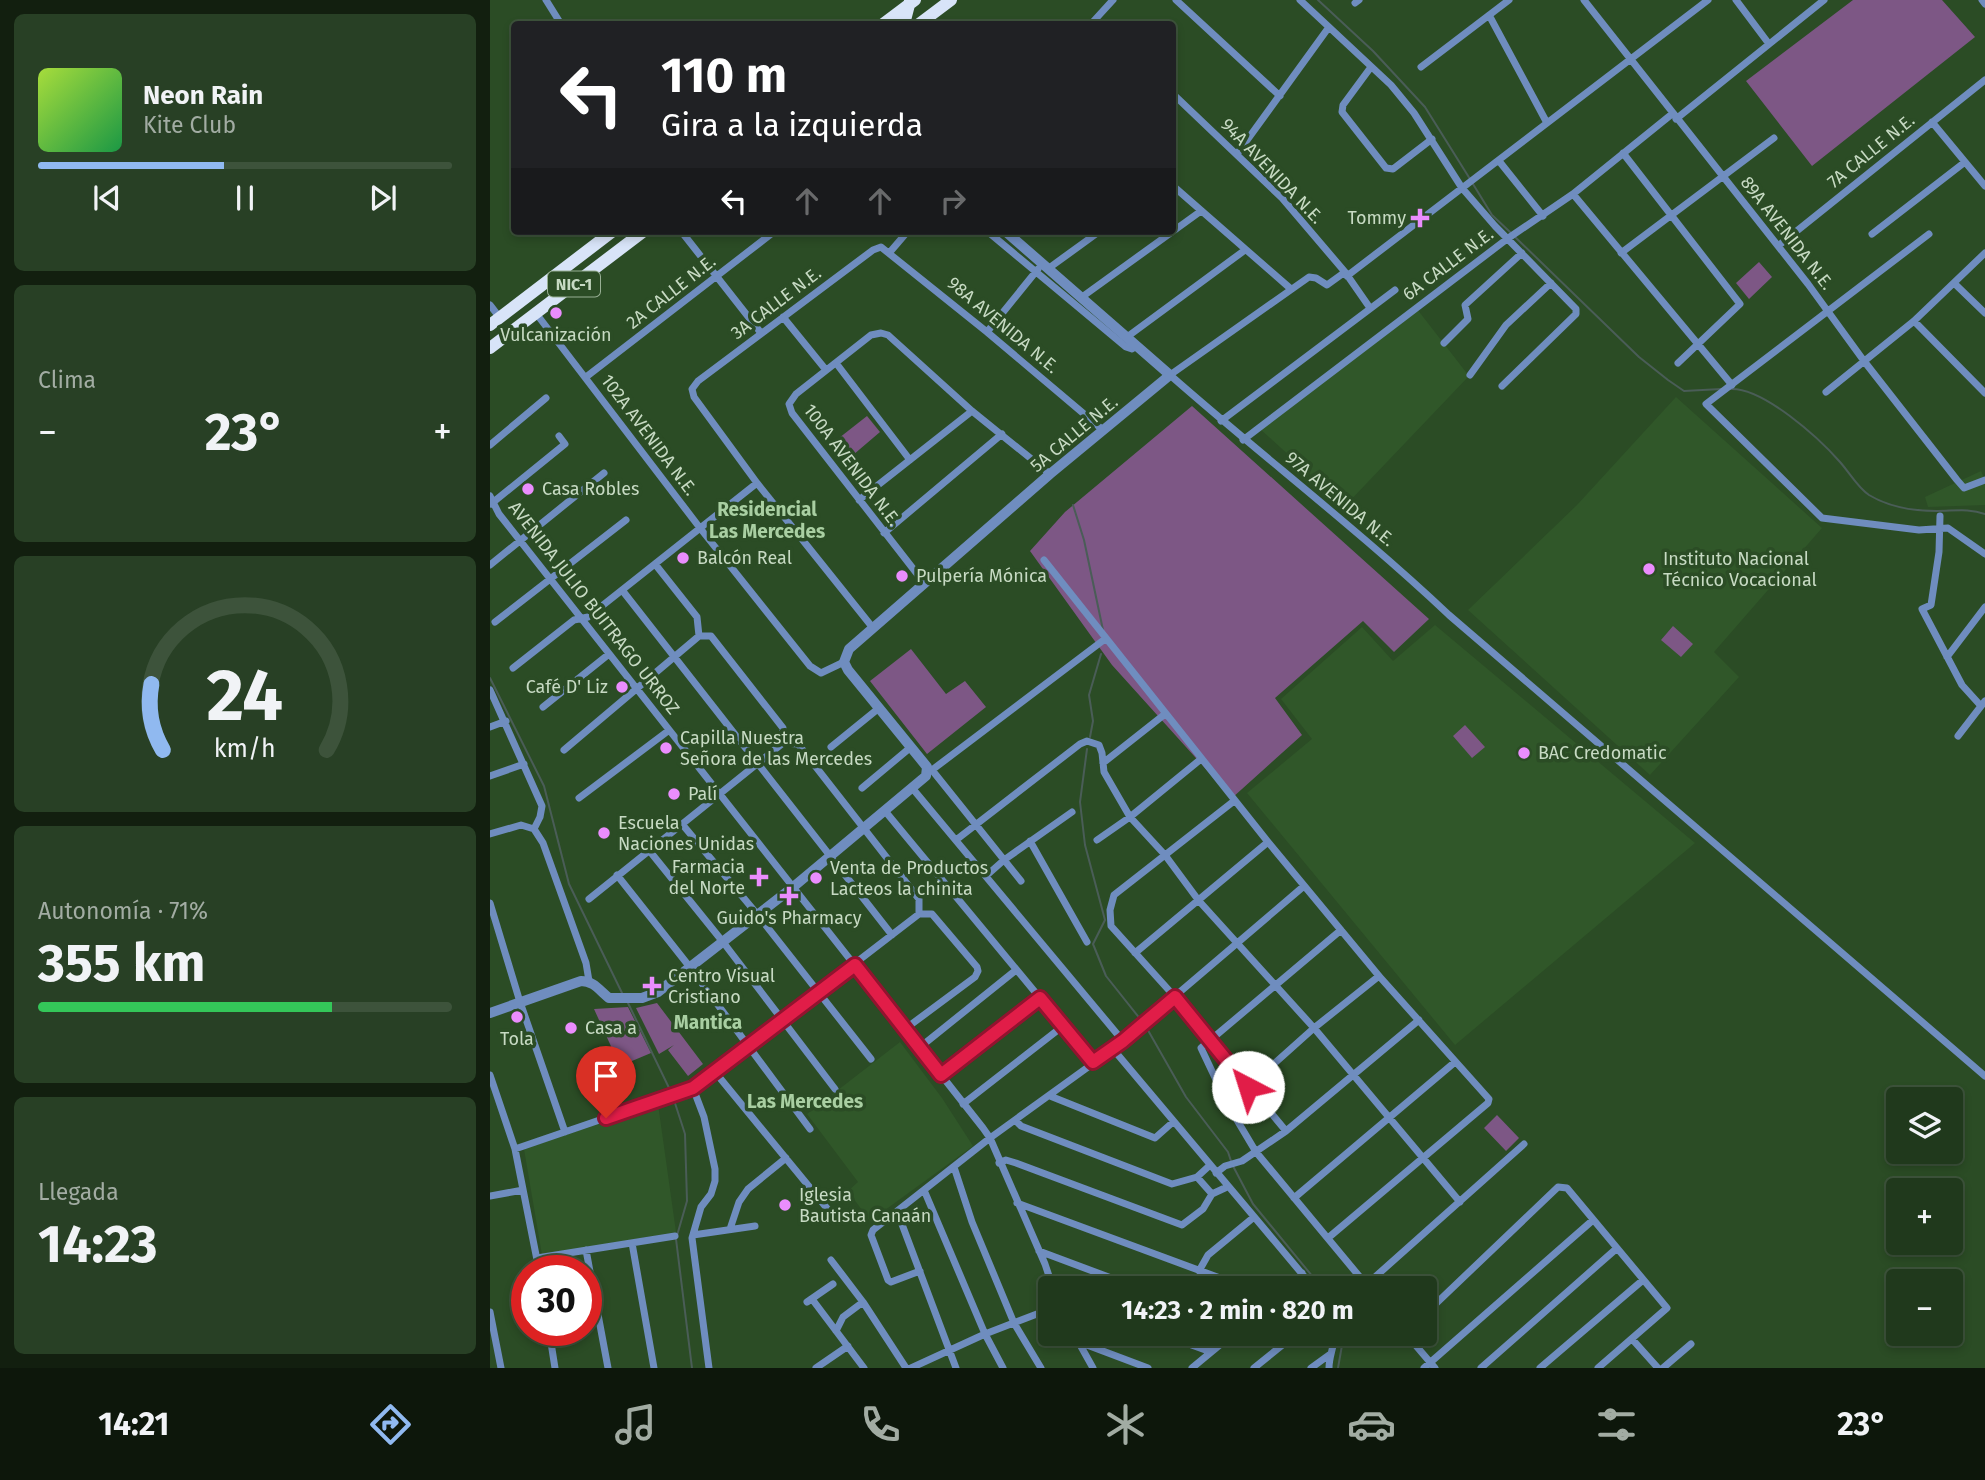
<!DOCTYPE html>
<html lang="es">
<meta charset="utf-8">
<style>
:root{--surface:#20391c;--page:#284025;--text:#f1f3f6;--muted:#a2aca3;--line:#3d533b;--accent:#90b9f0}
body{margin:0;font-family:"Fira Sans",sans-serif;background:var(--page);color:var(--text);height:100vh;display:flex;flex-direction:column;font-size:26px;white-space:nowrap}
*{box-sizing:border-box;margin:0}
p{font-size:23px;color:var(--muted)}
.icon{flex:none;width:38px;height:38px;fill:none;stroke:currentColor;stroke-width:2;stroke-linecap:round;stroke-linejoin:round}
.map{position:relative;flex:1;overflow:hidden}
.drawer{display:flex;flex-direction:column;gap:14px;padding:14px;background:#121f0f;width:490px}
.drawer>*{flex:none}
.top-card{position:absolute;left:21px;top:21px;width:665px;height:214px;border-radius:7px;box-shadow:0 4px 10px #0003,0 0 0 2px var(--line);background:#202124;color:#fff;overflow:hidden}
.controls{position:absolute;left:1396px;top:1087px;display:grid;gap:14px}
.controls a{display:grid;place-items:center;width:77px;height:77px;border-radius:7px;background:var(--surface);box-shadow:0 4px 10px #0003,0 0 0 2px var(--line);font-size:35px}
.speed{position:absolute;left:21px;top:1255px;display:flex;gap:14px;font-size:35px;font-weight:700;text-align:center}
.speed>*{display:grid;place-content:center;width:91px;height:91px;border-radius:50%;background:var(--surface);box-shadow:0 4px 10px #0003,0 0 0 2px var(--line);line-height:1}
.speed .limit{border:10px solid #d22;background:#fff;color:#111}
.pin{position:absolute;display:grid;place-items:center;width:60px;height:60px;color:#fff;margin:-72px -30px;border-radius:50% 50% 50% 0;rotate:-45deg;box-shadow:0 0 7px #0007}
.pin .icon{rotate:45deg}
.me{position:absolute;width:77px;margin:-38px;rotate:320deg;stroke-linejoin:round;filter:drop-shadow(0 0 5px #0008)}
.turn{display:flex;align-items:center;gap:24px;height:147px;padding:0 35px;font-size:32px}
.turn .icon{width:91px;height:91px;stroke-width:2.5}
.turn b{display:block;font-size:49px;line-height:60px}
.lanes{display:flex;align-items:center;height:66px;padding:0 35px;background:#0003;justify-content:center;gap:35px;direction:ltr}
.lanes .off{opacity:.35}
.big{font-size:52px;font-weight:700;line-height:1.1}
.drawer .tile{flex:1;display:flex;flex-direction:column;justify-content:center;gap:10px;min-width:0;padding:0 24px;border-radius:10px;background:var(--page)}
.drawer .dial{align-items:center;gap:0}
.dial svg{height:182px;overflow:visible;fill:none;stroke:var(--line);stroke-width:7;stroke-linecap:round;text-anchor:middle}
.dial text{fill:var(--text);stroke:none}
.song{display:flex;align-items:center;gap:21px}
.cover{width:84px;height:84px;border-radius:10px;background:linear-gradient(135deg,hsl(80 70% 55%),hsl(140 70% 35%))}
.played{height:7px;border-radius:4px;background:linear-gradient(90deg,var(--accent) 45%,var(--line) 45%)}
.keys{display:flex;justify-content:space-around;direction:ltr}
.heat{display:flex;justify-content:space-between;align-items:center;font-size:38px;direction:ltr}
.charge{height:10px;border-radius:5px;background:linear-gradient(90deg,#34c759 71%,var(--line) 0)}
.trip{position:absolute;left:548px;top:1276px;width:399px;height:70px;border-radius:7px;background:var(--surface);box-shadow:0 4px 10px #0003,0 0 0 2px var(--line);font-weight:700;line-height:70px;text-align:center}
.menu{display:flex;height:112px;justify-content:space-around;align-items:center;background:#0d170b;color:var(--muted)}
.menu .icon{width:49px;height:49px}
.menu .active{color:var(--accent)}
.menu b{font-size:32px;color:var(--text)}
main{display:flex;flex:1;min-height:0}
.map>svg:first-child{display:block}
.built{fill:#305729}
.green{fill:#7d5785}
.lines{fill:none;stroke-linecap:round;stroke-linejoin:round}
.stream{stroke:#4a5d57;stroke-width:2}
.minor{stroke:#6f8dbf;stroke-width:7}
.tertiary{stroke:#6f8dbf;stroke-width:10}
.trunk{stroke:#d8e4f8;stroke-width:12}
.route-casing{stroke:#92132f;stroke-width:18}
.route{stroke:#e11d48;stroke-width:12}
.poi-dot{fill:#ea8dfd;stroke:#2b4c25;stroke-width:2.5}
.labels{text-anchor:middle;stroke-width:7;stroke-linejoin:round;paint-order:stroke}
.shield{fill:#2b4c25;stroke:#98af94;stroke-width:2}
.shield-label{font-size:16px;font-weight:bold;fill:#c7dac3}
.street-label{font-size:18px;fill:#c7dac3;stroke:#2b4c25}
.poi-label{font-size:18px;fill:#c7dac3;stroke:#2b4c25;text-anchor:start}
.neighbourhood-label{font-size:19px;font-weight:bold;fill:#a9cfa2;stroke:#2b4c25}
</style>
<main>
<section class="drawer">
<div class="tile">
<div class="song"><i class="cover"></i><div><b>Neon Rain</b><p>Kite Club</p></div></div>
<div class="played"></div>
<div class="keys"><svg class="icon" aria-label="previous" viewBox="0 0 24 24"><path d="M18 5L8 12l10 7zM5 5v14"/></svg><svg class="icon" aria-label="pause" viewBox="0 0 24 24"><path d="M8 5v14M16 5v14"/></svg><svg class="icon" aria-label="next" viewBox="0 0 24 24"><path d="M6 5l10 7-10 7zM19 5v14"/></svg></div>
</div>
<div class="tile"><p>Clima</p>
<div class="heat"><a>−</a><b class="big">23°</b><a>+</a></div>
</div>
<div class="tile dial"><svg viewBox="0 0 100 80">
<path d="M14 69A42 42 0 1 1 86 69"/>
<path d="M14 69A42 42 0 0 1 9 40" stroke="#90b9f0"/>
<text x="50" y="56" font-size="32" font-weight="700">24</text>
<text x="50" y="72" font-size="11">km/h</text>
</svg></div>
<div class="tile"><p>Autonomía · 71%</p><b class="big">355 km</b><div class="charge"></div></div>
<div class="tile"><p>Llegada</p><b class="big">14:23</b></div>
</section>
<div class="map">
<svg width="1495" height="1368" viewBox="0 0 1495 1368">
<rect width="100%" height="100%" fill="#2b4c25"/>
<path class="built" d="M927 309 979 376 855 506 770 429Z
M1186 397 1332 528 1224 652 1249 677 1160 775 978 610 1087 505Z
M1491 471 1495 480V505L1438 507 1435 497Z
M945 625 1205 843 965 1045 757 793 822 739 791 699 872 627 903 661Z
M410 1042 452 1098 483 1146 380 1221 358 1191 368 1182 317 1114Z
M168 1104 186 1232 52 1255 34 1149Z"/>
<path class="green" d="M1363 0H1452L1485 37 1322 166 1256 81Z
M1269 262 1282 277 1259 299 1246 283Z
M702 406 939 619 904 652 873 621 785 698 812 735 742 798 622 665 540 551 575 512Z
M377 416 390 432 363 455 349 438Z
M1183 626 1203 644 1191 657 1171 640Z
M421 649 456 694 475 681 496 707 437 754 380 681Z
M975 725 995 747 982 758 963 736Z
M167 1003 213 1064 198 1076 178 1050 184 1045 169 1054 146 1008Z
M138 1007 161 1053 130 1066 104 1009Z
M1007 1115 1029 1138 1016 1151 994 1128Z"/>
<g class="lines">
<path class="stream" d="M828 0 883 51 935 107 980 179
M983 184 1002 215 1020 232
M1024 236 1149 357 1178 380 1194 391 1231 389
M1240 389C1273 387 1329 438 1350 462 1359 472 1368 488 1379 495 1399 507 1424 511 1447 511 1464 511 1479 508 1495 514
M583 505 594 540 613 630
M0 678 54 786 79 884 133 995
M600 737 603 721 599 695 611 654
M597 749 590 802 595 845 615 920 603 944 616 976 651 1020
M138 1003 181 1092
M655 1025 696 1097 738 1152 741 1161
M183 1097 195 1134 197 1201 186 1239 202 1368
M743 1166 763 1204 832 1288
M848 1368 854 1334"/>
<path class="minor" d="M56 0 71 24
M686 0 790 96
M810 0 901 85 924 113 972 188 1005 226 1086 309V314L1012 386
M1094 0 1318 284 1374 361 1467 480 1474 488 1495 480
M1246 0 1279 44
M1492 0 1495 4
M865 3 869 0
M999 15 1057 123
M601 24 623 0
M881 67 853 105 852 112 896 168 903 169 942 139
M931 67 1019 0
M682 93 792 198 855 272 880 308
M1186 119 1334 0
M1442 122 1495 186
M1133 153 1250 304 1188 363
M747 154 839 27
M1009 161 1053 216
M682 185 801 289
M1083 194 1242 385
M191 231 271 333
M497 231 636 347 642 349 646 346
M1382 234 1475 162
M1439 234 1216 404 1332 518 1429 530 1458 528 1495 554
M1288 246 1495 80
M400 252 418 231
M1131 253 1284 138
M559 268 610 231
M855 272 837 285 826 278 819 277 680 375C772 456 870 531 959 615L1495 1076
M857 276 1218 0
M1465 284 1495 313
M592 297 711 211
M0 305 10 318
M45 312 210 528 320 666 331 673 354 662
M293 317 336 370
M1424 321 1495 393
M497 332 548 269
M637 337 755 250
M954 343 978 319 975 305 1032 253
M346 363 420 460
M980 375 1016 325 1061 283
M96 377 285 231
M1336 392 1424 321 1495 253
M731 421 905 290
M753 440 1017 239 1083 194 1182 114
M0 445 56 398
M0 496 9 514 493 1128 500 1138 555 1264 563 1288
M369 500 482 411
M1 504 75 444 69 436
M1450 516 1449 552 1441 605 1432 609 1472 685 1491 706
M394 533 512 434
M554 560 778 842 889 976 999 1099 998 1103 838 1238
M165 564 207 617 209 636H221L293 728V743L308 744 429 899V914H442L487 967 488 971 485 977 415 1029
M0 565 114 473
M435 584 302 413 299 404 306 394 381 335 391 333 398 335 482 411 560 474
M132 590 402 935
M5 622 136 520
M383 628 267 483 204 397 202 389 208 381 383 250 391 247 497 332 613 430
M1457 657 1495 607
M23 668 84 620 98 617 267 483
M0 690 52 806 50 817 44 829
M53 707 119 654
M0 727 16 721
M1468 736 1495 701
M341 747 389 708
M74 750 209 636
M613 763 675 714
M442 770 531 881
M437 771 442 770 615 639
M0 776 34 764
M372 788 421 747
M423 789 633 1041
M89 798 178 731
M744 801 624 895 620 910 621 926 685 997 796 1131
M395 811 603 1062
M192 824 267 914 381 1059
M0 834 31 825 44 829 53 843 96 963 99 981
M466 840 590 744 597 741 609 745 612 753 614 772 640 817 675 855 709 901 824 1028 970 1202
M607 840 640 817 711 759
M540 841 597 942
M158 849 233 942 345 1089
M127 875 199 966 320 1129
M496 876 514 860 582 812
M99 899 293 743
M0 903 30 1002 75 1132
M851 930 711 1048 738 1105 766 1152 879 1288
M645 953 778 842
M429 1048 526 970
M623 1049 814 886
M225 1072 340 1212
M0 1075 25 1149 49 1270
M451 1075 550 998
M560 1096 665 1138 683 1122
M473 1104 573 1026
M738 1105 824 1028 889 976
M526 1121 531 1126 682 1184 707 1177 719 1166
M25 1149 203 1088
M509 1163 516 1160 526 1163 692 1225 713 1209 722 1194
M464 1167 482 1222 524 1323 551 1368
M726 1173 735 1166 752 1161 796 1131 929 1020
M707 1177 722 1194 737 1187
M434 1190 495 1334 513 1368
M0 1196 33 1190
M804 1198 965 1062
M527 1203 757 1288
M407 1211 466 1368
M240 1229 249 1202 258 1189 296 1158
M203 1235 265 1226
M142 1243 164 1368
M96 1250 118 1368
M549 1251 648 1288
M47 1258 185 1236
M341 1260 373 1302 416 1368
M430 1271 401 1282 398 1280 381 1235 383 1230 500 1138 623 1049 824 1288
M709 1271 718 1255 764 1217
M876 1285 1034 1144
M796 1288 812 1273
M322 1299 374 1368
M317 1302 343 1284
M0 1312 11 1368
M934 1315 1068 1187 1077 1188 1177 1308 1108 1368
M59 1330 65 1368
M346 1331 353 1317 373 1302
M584 1334 603 1368
M671 1334 721 1352
M916 1334 945 1368
M1142 1339 1168 1368
M589 1342 658 1368
M219 1368 202 1238 211 1207 221 1194 225 1181V1169L214 1117 203 1088 429 914
M326 1368 358 1346
M421 1368 495 1334 560 1309
M702 1368 743 1334
M764 1368 806 1334
M821 1368 839 1355
M839 1368C839 1355 845 1346 844 1334
M934 1368 1103 1220
M991 1368 1126 1249
M1050 1368 1153 1280
M1173 1368 1201 1344"/>
<path class="tertiary" d="M0 1013 91 981C104 981 109 990 119 998H152L168 992 302 888 436 776 437 767 358 670 354 662 359 649 560 474 680 375 515 231"/>
<path class="trunk" d="M393 24 425 0
M414 24 420 1
M429 24 461 0
M0 325 123 231
M0 348 154 231"/>
</g>
<g class="lines">
<defs>
<path id="route" d="M116 1118 203 1088 365 965 451 1075 550 998 603 1062 633 1041 685 997 758 1087"/>
</defs>
<use href="#route" class="route-casing"/>
<use href="#route" class="route"/>
</g>
<g class="poi-dot">
<path d="M926.5 207.5h7v7h7v7h-7v7h-7v-7h-7v-7h7z"/>
<circle cx="66" cy="313" r="7"/>
<circle cx="38" cy="489" r="7"/>
<circle cx="193" cy="558" r="7"/>
<circle cx="1159" cy="569" r="7"/>
<circle cx="412" cy="576" r="7"/>
<circle cx="132" cy="687" r="7"/>
<circle cx="176" cy="748" r="7"/>
<circle cx="1034" cy="753" r="7"/>
<circle cx="184" cy="794" r="7"/>
<circle cx="114" cy="833" r="7"/>
<path d="M265.5 866.5h7v7h7v7h-7v7h-7v-7h-7v-7h7z"/>
<circle cx="326" cy="878" r="7"/>
<path d="M295.5 885.5h7v7h7v7h-7v7h-7v-7h-7v-7h7z"/>
<path d="M158.5 975.5h7v7h7v7h-7v7h-7v-7h-7v-7h7z"/>
<circle cx="27" cy="1017" r="7"/>
<circle cx="81" cy="1028" r="7"/>
<circle cx="295" cy="1205" r="7"/>
</g>
<g class="labels">
<rect class="shield" x="58" y="271.5" width="52" height="25" rx="5"/>
<g class="shield-label">
<text x="84" y="290">NIC-1</text>
</g>
<g class="street-label">
<text transform="translate(1381 151) rotate(-39)" y="6">7A CALLE N.E.</text>
<text transform="translate(782 171) rotate(46)" y="6">94A AVENIDA N.E.</text>
<text transform="translate(1297 233) rotate(52)" y="6">89A AVENIDA N.E.</text>
<text transform="translate(958 264) rotate(-37)" y="6">6A CALLE N.E.</text>
<text transform="translate(181 292) rotate(-38)" y="6">2A CALLE N.E.</text>
<text transform="translate(286 303) rotate(-37)" y="6">3A CALLE N.E.</text>
<text transform="translate(513 325) rotate(40)" y="6">98A AVENIDA N.E.</text>
<text transform="translate(584 434) rotate(-40)" y="6">5A CALLE N.E.</text>
<text transform="translate(159 435) rotate(53)" y="6">102A AVENIDA N.E.</text>
<text transform="translate(362 465) rotate(53)" y="6">100A AVENIDA N.E.</text>
<text transform="translate(850 499) rotate(40)" y="6">97A AVENIDA N.E.</text>
<text transform="translate(104 608) rotate(52)" y="6">AVENIDA JULIO BUITRAGO URROZ</text>
</g>
<g class="poi-label">
<text x="916" y="224" text-anchor="end">Tommy</text>
<text x="66" y="341" text-anchor="middle">Vulcanización</text>
<text x="52" y="495">Casa Robles</text>
<text x="207" y="564">Balcón Real</text>
<text x="1173" y="565">Instituto Nacional<tspan x="1173" dy="21">Técnico Vocacional</tspan></text>
<text x="426" y="582">Pulpería Mónica</text>
<text x="118" y="693" text-anchor="end">Café D' Liz</text>
<text x="190" y="744">Capilla Nuestra<tspan x="190" dy="21">Señora de las Mercedes</tspan></text>
<text x="1048" y="759">BAC Credomatic</text>
<text x="198" y="800">Palí</text>
<text x="128" y="829">Escuela<tspan x="128" dy="21">Naciones Unidas</tspan></text>
<text x="255" y="873" text-anchor="end">Farmacia<tspan x="255" dy="21">del Norte</tspan></text>
<text x="340" y="874">Venta de Productos<tspan x="340" dy="21">Lacteos la chinita</tspan></text>
<text x="299" y="924" text-anchor="middle">Guido's Pharmacy</text>
<text x="178" y="982">Centro Visual<tspan x="178" dy="21">Cristiano</tspan></text>
<text x="95" y="1034">Casa a</text>
<text x="27" y="1045" text-anchor="middle">Tola</text>
<text x="309" y="1201">Iglesia<tspan x="309" dy="21">Bautista Canaán</tspan></text>
</g>
<g class="neighbourhood-label">
<text x="277" y="516">Residencial<tspan x="277" dy="22">Las Mercedes</tspan></text>
<text x="218" y="1029">Mantica</text>
<text x="315" y="1108">Las Mercedes</text>
</g>
</g>
</svg>
<div class="controls">
<a><svg class="icon" aria-label="layers" viewBox="0 0 24 24"><path d="M12 4l9 5-9 5-9-5zM3 14l9 5 9-5"/></svg></a>
<a>+</a>
<a>−</a>
</div>
<div class="speed"><div class="limit">30</div></div>
<div class="pin" style="left:116px;top:1118px;background:#d93025"><svg class="icon" aria-label="arrive" viewBox="0 0 24 24"><path d="M6 21V4h12l-3 4 3 4H6"/></svg></div>
<svg class="me" style="left:758px;top:1087px" viewBox="-20 -20 40 40"><circle r="19" fill="#fff"/><path d="M0-13L10 11 0 6-10 11z" fill="#e11d48"/></svg>
<div class="trip">14:23 · 2 min · 820 m</div>
<div class="top-card">
<div class="turn"><svg class="icon" aria-label="left" viewBox="0 0 24 24"><path d="M17 20v-9H6M10 6l-5 5 5 5"/></svg><div><b>110 m</b>Gira a la izquierda</div></div>
<div class="lanes"><svg class="icon" aria-label="left" viewBox="0 0 24 24"><path d="M17 20v-9H6M10 6l-5 5 5 5"/></svg><svg class="icon off" aria-label="ahead" viewBox="0 0 24 24"><path d="M12 20V5M6 11l6-6 6 6"/></svg><svg class="icon off" aria-label="ahead" viewBox="0 0 24 24"><path d="M12 20V5M6 11l6-6 6 6"/></svg><svg class="icon off" aria-label="right" viewBox="0 0 24 24"><path d="M7 20v-9h11M14 6l5 5-5 5"/></svg></div>
</div>
</div>
</main>
<nav class="menu">
<b>14:21</b>
<svg class="icon active" aria-label="directions" viewBox="0 0 24 24"><path d="M12 3l9 9-9 9-9-9zM9 14v-3h6M13 9l2 2-2 2"/></svg>
<svg class="icon" aria-label="music" viewBox="0 0 24 24"><path d="M9 18V5l10-2v13"/><circle cx="6" cy="18" r="3"/><circle cx="16" cy="16" r="3"/></svg>
<svg class="icon" aria-label="phone" viewBox="0 0 24 24"><path d="M5 4h4l2 5-3 2q2 4 5 5l2-3 5 2v4C11 20 4 13 5 4z"/></svg>
<svg class="icon" aria-label="climate" viewBox="0 0 24 24"><path d="M12 3v18M4 7l16 10M4 17L20 7"/></svg>
<svg class="icon" aria-label="car" viewBox="0 0 24 24"><path d="M5 17H2v-5l4-1 3-4h7l3 4 3 1v5h-3M9 17h6M6 11h13"/><circle cx="7" cy="17" r="2"/><circle cx="17" cy="17" r="2"/></svg>
<svg class="icon" aria-label="filters" viewBox="0 0 24 24"><path d="M4 7h16M4 17h16"/><circle cx="9" cy="7" r="2"/><circle cx="15" cy="17" r="2"/></svg>
<b>23°</b>
</nav>
